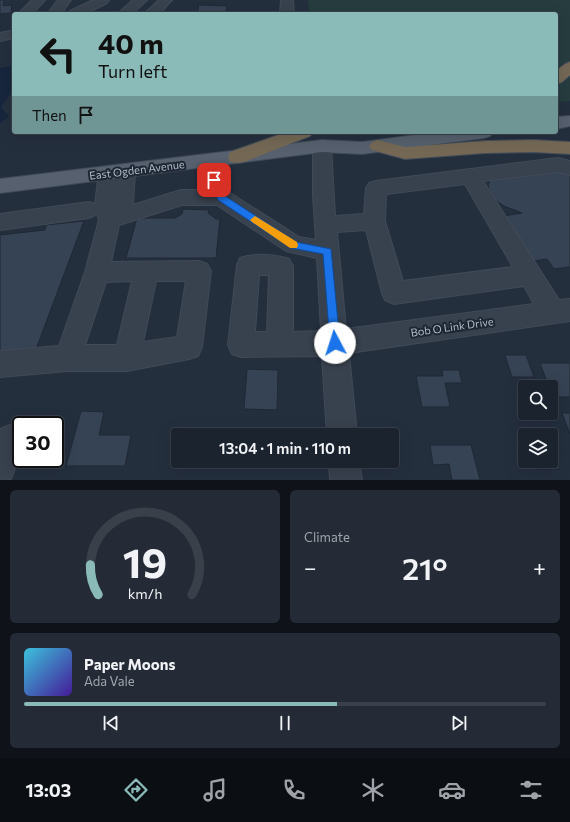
<!DOCTYPE html>
<meta charset="utf-8">
<style>
:root{--surface:#1b232e;--page:#242b36;--text:#f1f3f6;--muted:#a0a4aa;--line:#39404a;--accent:#8bbbb9}
body{margin:0;font-family:Commissioner,sans-serif;background:var(--page);color:var(--text);height:100vh;display:flex;flex-direction:column;font-size:15px;white-space:nowrap}
*{box-sizing:border-box;margin:0}
p{font-size:13px;color:var(--muted)}
.icon{flex:none;width:22px;height:22px;fill:none;stroke:currentColor;stroke-width:2;stroke-linecap:round;stroke-linejoin:round}
.map{position:relative;height:480px;overflow:hidden}
.drawer{display:flex;flex-direction:column;gap:10px;padding:10px;background:#0f1319;flex:1}
.drawer>*{flex:none}
.guide{position:absolute;left:12px;top:12px;width:546px;height:122px;border-radius:4px;box-shadow:0 4px 16px #0002,0 0 0 1px var(--line);background:#8bbbb9;color:#111;overflow:hidden}
.controls{position:absolute;left:518px;top:380px;display:grid;gap:8px}
.controls a{display:grid;place-items:center;width:40px;height:40px;border-radius:4px;background:var(--surface);box-shadow:0 4px 16px #0002,0 0 0 1px var(--line);font-size:20px}
.speed{position:absolute;left:12px;top:416px;display:flex;gap:8px;font-size:20px;font-weight:700;text-align:center}
.speed>*{display:grid;place-content:center;width:52px;height:52px;border-radius:50%;background:var(--surface);box-shadow:0 4px 16px #0002,0 0 0 1px var(--line);line-height:1}
.speed .limit{border:2px solid #111;border-radius:6px;background:#fff;color:#111}
.pin{position:absolute;display:grid;place-items:center;width:34px;height:34px;color:#fff;margin:-17px;border-radius:8px;box-shadow:0 2px 6px #0006}
.me{position:absolute;width:44px;margin:-22px;rotate:355deg;stroke-linejoin:round;filter:drop-shadow(0 0 3px #0008)}
.turn{display:flex;align-items:center;gap:14px;height:84px;padding:0 20px;font-size:18px}
.turn .icon{width:52px;height:52px;stroke-width:2.5}
.turn b{display:block;font-size:28px;line-height:34px}
.then{display:flex;align-items:center;height:38px;padding:0 20px;background:#0003;gap:8px;font-size:15px}
.big{font-size:30px;font-weight:600;line-height:1.1}
.drawer .widget{flex:1;display:flex;flex-direction:column;justify-content:center;gap:6px;min-width:0;padding:0 14px;border-radius:6px;background:var(--page)}
.drawer .dial{align-items:center;gap:0}
.dial svg{height:104px;overflow:visible;fill:none;stroke:var(--line);stroke-width:7;stroke-linecap:round;text-anchor:middle}
.dial text{fill:var(--text);stroke:none}
.song{display:flex;align-items:center;gap:12px}
.cover{width:48px;height:48px;border-radius:6px;background:linear-gradient(135deg,hsl(190 70% 55%),hsl(260 70% 35%))}
.played{height:4px;border-radius:2px;background:linear-gradient(90deg,var(--accent) 60%,var(--line) 60%)}
.keys{display:flex;justify-content:space-around;direction:ltr}
.heat{display:flex;justify-content:space-between;align-items:center;font-size:22px;direction:ltr}
.drawer .tiles{flex:1;display:grid;gap:10px;grid-template-columns:1fr 1fr}
.widget:last-child{grid-column:span 2}
.trip{position:absolute;left:171px;top:428px;width:228px;height:40px;border-radius:4px;background:var(--surface);box-shadow:0 4px 16px #0002,0 0 0 1px var(--line);font-weight:600;line-height:40px;text-align:center}
.tabs{display:flex;height:64px;justify-content:space-around;align-items:center;background:#0b0e12;color:var(--muted)}
.tabs .icon{width:28px;height:28px}
.tabs .selected{color:var(--accent)}
.tabs b{font-size:18px;color:var(--text)}
.map>svg:first-child{display:block}
.green{fill:#263c3f}
.water{fill:#17263c}
.building{fill:#364354;stroke:#1f2835}
.lines{fill:none;stroke-linecap:round;stroke-linejoin:round}
.minor-casing{stroke:#414a57;stroke-width:2}
.major-casing{stroke:#414a57;stroke-width:2}
.highway-casing{stroke:#434c59;stroke-width:2}
.minor{fill:#38414e;fill-rule:evenodd}
.major{fill:#56606e;fill-rule:evenodd}
.highway{fill:#746855;fill-rule:evenodd}
.route{fill:#1a73e8;stroke:#114b97}
.slow{fill:#f59e0b}
.labels{text-anchor:middle;stroke-width:4;stroke-linejoin:round;paint-order:stroke}
.street-label{font-size:11px;fill:#b4bcc9;stroke:#1d2633}
</style>
<div class="map">
<svg width="570" height="480" viewBox="0 0 570 480">
<rect width="100%" height="100%" fill="#242f3e"/>
<path class="green" d="M308 0H570V101L556 102V14H309Z"/>
<path class="water" d="M14 65V89L1 107 9 117 0 123V68Z"/>
<path class="building" d="M0 0H4L3 6 12 5 11 13 0 14Z
M199 5 227 6 226 11H235V14H197Z
M556 172 570 173V267L554 269 547 259 534 261 503 216 522 213 504 206 495 200 490 193 488 185 491 178Z
M183 209 209 210 208 213 216 219H220L216 258H126L137 218H175L182 214Z
M84 221 35 352 0 353V235L45 230 46 225Z
M505 355H526L534 377H512Z
M540 363H570V397H553L551 387H549Z
M247 369 278 370 277 410 244 409Z
M442 370H459L462 383H445L450 407H422L416 376H443Z
M81 411 104 412 99 435H131L125 466H66Z
M562 413H570V434Z
M430 445H471L480 480H452L449 464 433 465Z
M551 446 560 469H536L533 461H551Z"/>
<g class="lines">
<defs>
<path id="minor" d="M32 0H45L32 14H18Z
M58 0H71L61 14H47Z
M93 0H109L107 3 85 14H68L70 11Z
M133 0H147L132 14H117Z
M159 0H172L159 14H144Z
M281 0H293L294 14H280Z
M14 30V38L0 41V33Z
M322 140 328 142 331 146 335 216 364 214 366 188 369 183 376 181 558 158 570 161V175L558 172 483 181 559 300 570 299V321L349 353 357 435H327L322 356 241 357 232 354 228 345 237 265 240 258C254 253 275 254 289 259L293 266V332L321 331 317 258 286 251 217 205H182L119 225 111 262 199 261 207 264 211 271 202 347 198 356 189 359 127 371H68L0 377V351L59 346 85 272 99 220 97 214 89 218 0 230V214L89 202 95 204 99 173 102 168 109 166 116 169 118 166 125 164 132 166 135 171 133 205 181 190H208L199 161 201 156 208 155 215 156 217 161 230 193 299 237 316 240 313 195V146L316 142ZM465 184 513 267 403 281 385 221 386 194ZM366 230 382 293 385 300 394 304 524 286 534 304 346 329 337 232ZM259 275H269L267 332H255ZM132 281 117 345H85L106 282ZM156 281H186L177 337 143 342Z
M10 425 21 429V452L11 479 0 480V429Z
M329 461H359L362 480H330Z"/>
<path id="major" d="M570 116V126L556 129V117Z
M439 132H493L490 136 484 138 362 154 322 152 0 193V179L322 140 362 142Z"/>
<path id="highway" d="M570 62V75L562 82 556 84V71L565 64Z
M287 132H313L310 136 244 162 237 163 230 162 228 157 230 152Z
M378 140 405 147 485 141 534 140 570 142V154L534 152 485 153 405 159 372 150 369 146 372 142Z"/>
</defs>
<use href="#minor" class="minor-casing"/>
<use href="#major" class="major-casing"/>
<use href="#highway" class="highway-casing"/>
<use href="#minor" class="minor"/>
<use href="#major" class="major"/>
<use href="#highway" class="highway"/>
</g>
<path class="route" d="M214 177 219 180 225 196 296 242 331 249 340 343 339 347 335 348 331 347 330 343 323 254 291 248 218 200 210 180Z"/>
<path class="slow" d="M255 216 297 242 298 245 297 248H290L252 222 250 220Z"/>
<g class="labels">
<g class="street-label">
<text transform="translate(137 170) rotate(-7)" y="4">East Ogden Avenue</text>
<text transform="translate(452 327) rotate(-8)" y="4">Bob O Link Drive</text>
</g>
</g>
</svg>
<div class="controls">
<a><svg class="icon" aria-label="search" viewBox="0 0 24 24"><circle cx="10" cy="10" r="6"/><path d="M15 15l6 6"/></svg></a>
<a><svg class="icon" aria-label="layers" viewBox="0 0 24 24"><path d="M12 4l9 5-9 5-9-5zM3 14l9 5 9-5"/></svg></a>
</div>
<div class="speed"><div class="limit">30</div></div>
<div class="pin" style="left:214px;top:180px;background:#d93025"><svg class="icon" aria-label="arrive" viewBox="0 0 24 24"><path d="M6 21V4h12l-3 4 3 4H6"/></svg></div>
<svg class="me" style="left:335px;top:343px" viewBox="-20 -20 40 40"><circle r="19" fill="#fff"/><path d="M0-13L10 11 0 6-10 11z" fill="#1a73e8"/></svg>
<div class="trip">13:04 · 1 min · 110 m</div>
<div class="guide">
<div class="turn"><svg class="icon" aria-label="left" viewBox="0 0 24 24"><path d="M17 20v-9H6M10 6l-5 5 5 5"/></svg><div><b>40 m</b>Turn left</div></div>
<div class="then">Then<svg class="icon" aria-label="arrive" viewBox="0 0 24 24"><path d="M6 21V4h12l-3 4 3 4H6"/></svg></div>
</div>
</div>
<section class="drawer">
<div class="tiles">
<div class="widget dial"><svg viewBox="0 0 100 80">
<path d="M14 69A42 42 0 1 1 86 69"/>
<path d="M14 69A42 42 0 0 1 8 46" stroke="#8bbbb9"/>
<text x="50" y="56" font-size="32" font-weight="700">19</text>
<text x="50" y="72" font-size="11">km/h</text>
</svg></div>
<div class="widget"><p>Climate</p>
<div class="heat"><a>−</a><b class="big">21°</b><a>+</a></div>
</div>
<div class="widget">
<div class="song"><i class="cover"></i><div><b>Paper Moons</b><p>Ada Vale</p></div></div>
<div class="played"></div>
<div class="keys"><svg class="icon" aria-label="previous" viewBox="0 0 24 24"><path d="M18 5L8 12l10 7zM5 5v14"/></svg><svg class="icon" aria-label="pause" viewBox="0 0 24 24"><path d="M8 5v14M16 5v14"/></svg><svg class="icon" aria-label="next" viewBox="0 0 24 24"><path d="M6 5l10 7-10 7zM19 5v14"/></svg></div>
</div>
</div>
</section>
<nav class="tabs">
<b>13:03</b>
<svg class="icon selected" aria-label="directions" viewBox="0 0 24 24"><path d="M12 3l9 9-9 9-9-9zM9 14v-3h6M13 9l2 2-2 2"/></svg>
<svg class="icon" aria-label="music" viewBox="0 0 24 24"><path d="M9 18V5l10-2v13"/><circle cx="6" cy="18" r="3"/><circle cx="16" cy="16" r="3"/></svg>
<svg class="icon" aria-label="phone" viewBox="0 0 24 24"><path d="M5 4h4l2 5-3 2q2 4 5 5l2-3 5 2v4C11 20 4 13 5 4z"/></svg>
<svg class="icon" aria-label="climate" viewBox="0 0 24 24"><path d="M12 3v18M4 7l16 10M4 17L20 7"/></svg>
<svg class="icon" aria-label="car" viewBox="0 0 24 24"><path d="M5 17H2v-5l4-1 3-4h7l3 4 3 1v5h-3M9 17h6M6 11h13"/><circle cx="7" cy="17" r="2"/><circle cx="17" cy="17" r="2"/></svg>
<svg class="icon" aria-label="filters" viewBox="0 0 24 24"><path d="M4 7h16M4 17h16"/><circle cx="9" cy="7" r="2"/><circle cx="15" cy="17" r="2"/></svg>
</nav>
